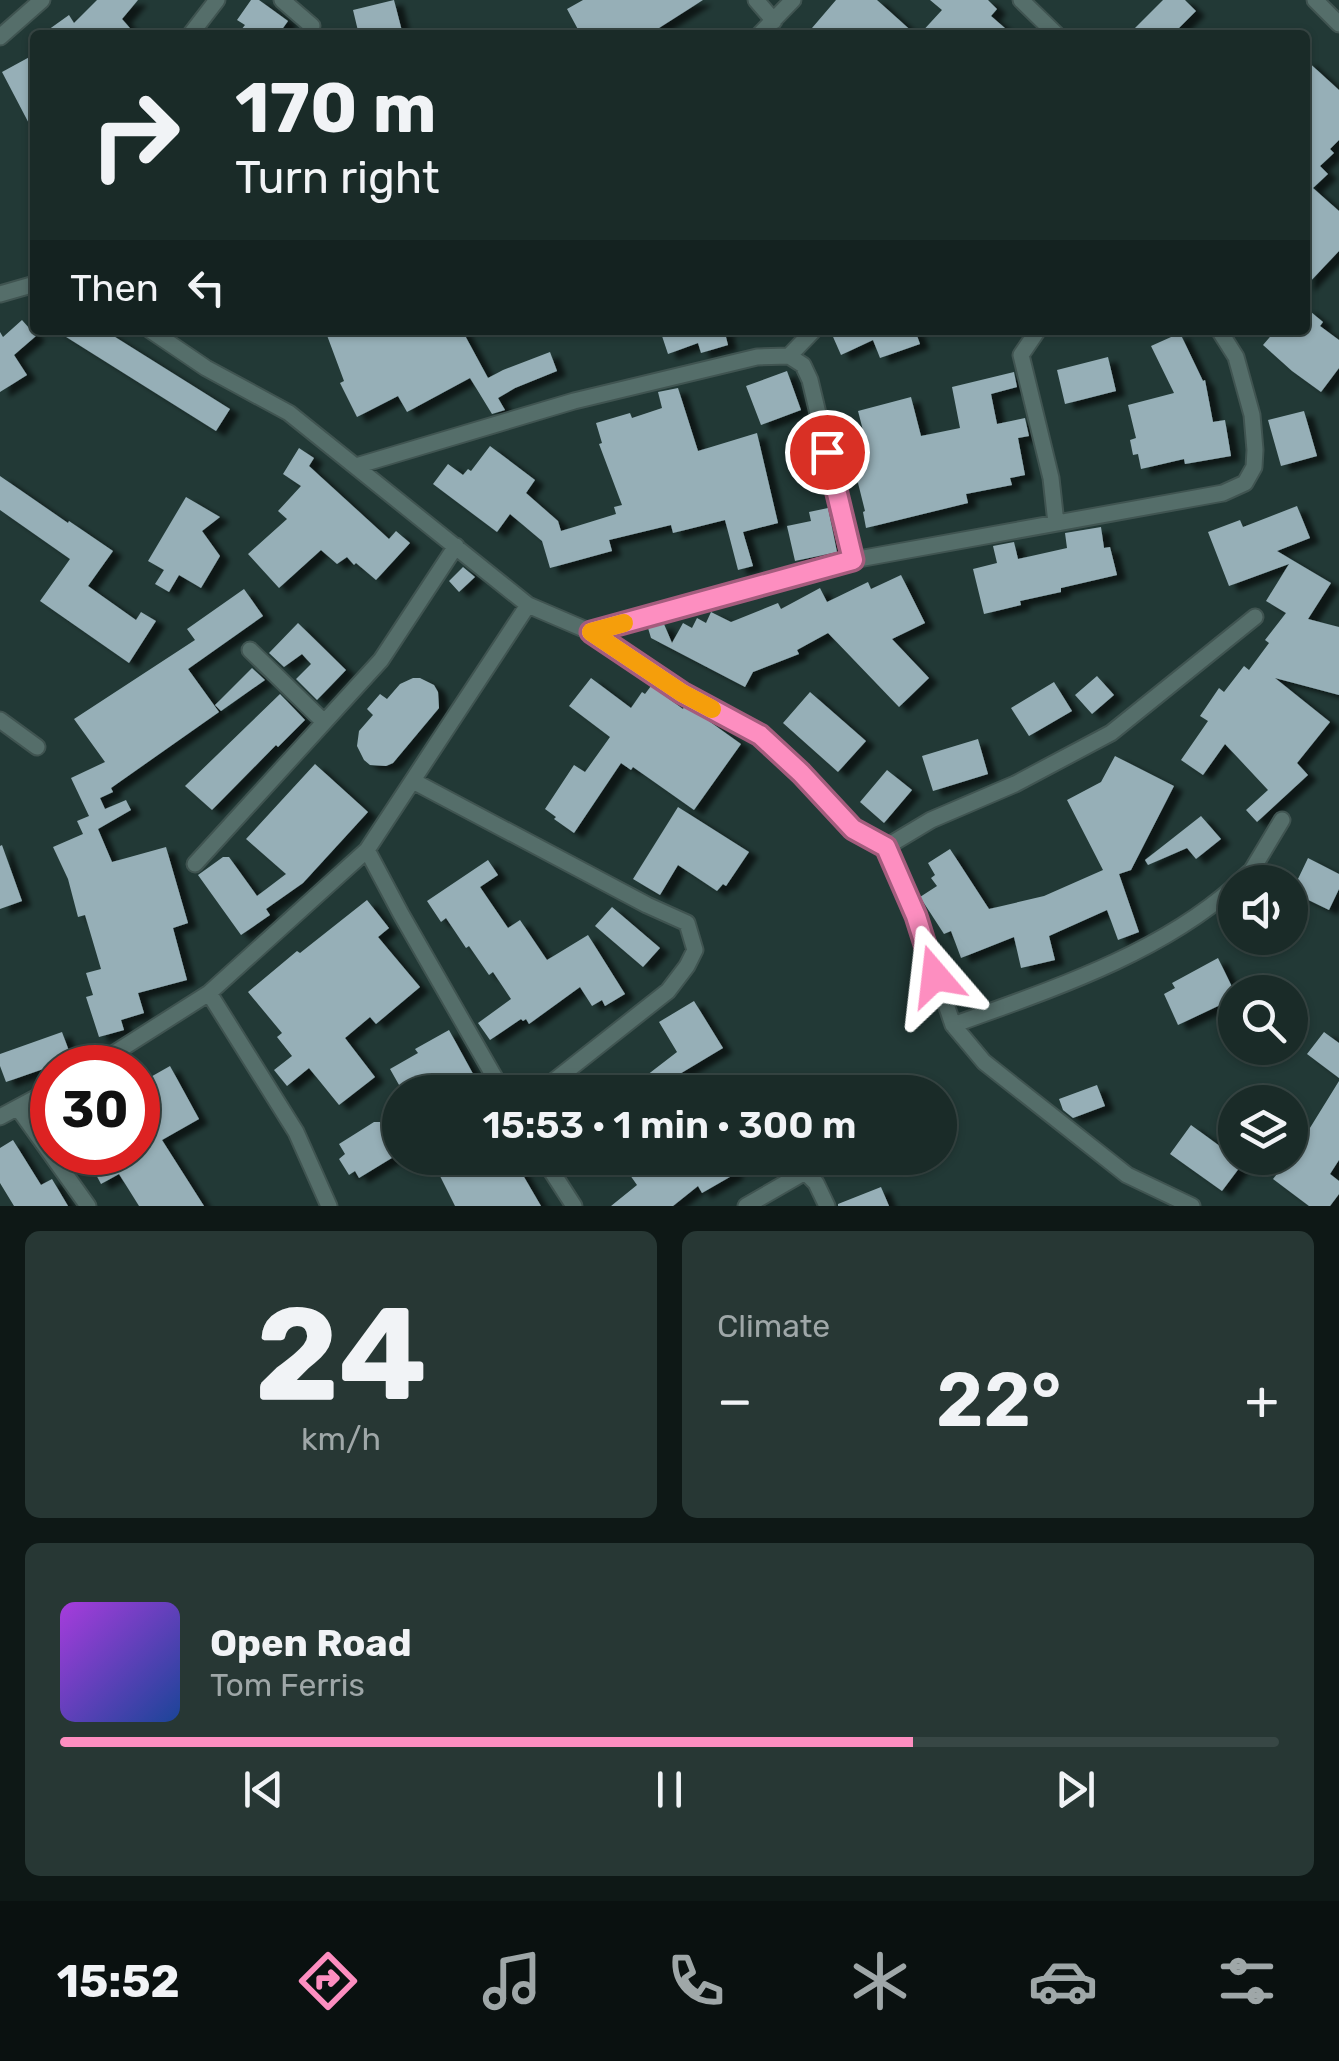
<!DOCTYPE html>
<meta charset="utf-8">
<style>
:root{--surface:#1a2b28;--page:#273734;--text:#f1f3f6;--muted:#9fa7a8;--line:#384745;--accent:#fd8ec0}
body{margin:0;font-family:Rubik,sans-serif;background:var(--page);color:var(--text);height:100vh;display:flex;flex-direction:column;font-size:38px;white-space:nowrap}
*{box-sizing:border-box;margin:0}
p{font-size:32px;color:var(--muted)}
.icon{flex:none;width:55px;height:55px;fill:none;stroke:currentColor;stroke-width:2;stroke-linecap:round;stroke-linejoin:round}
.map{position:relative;height:1206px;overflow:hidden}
.side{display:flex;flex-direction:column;gap:25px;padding:25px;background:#0e1816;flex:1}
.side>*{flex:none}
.banner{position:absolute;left:30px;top:30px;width:1280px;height:305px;border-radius:10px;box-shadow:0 2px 8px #0004,0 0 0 2px var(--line);background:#1a2b28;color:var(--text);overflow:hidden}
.controls{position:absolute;left:1218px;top:865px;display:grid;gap:20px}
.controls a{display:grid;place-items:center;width:90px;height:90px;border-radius:50%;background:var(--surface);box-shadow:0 2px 8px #0004,0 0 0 2px var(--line);font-size:50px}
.speed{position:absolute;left:30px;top:1045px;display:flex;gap:20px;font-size:50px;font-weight:700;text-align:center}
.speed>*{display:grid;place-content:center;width:130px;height:130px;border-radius:50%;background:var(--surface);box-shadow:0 2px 8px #0004,0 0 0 2px var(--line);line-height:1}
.speed .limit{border:15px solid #d22;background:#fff;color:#111}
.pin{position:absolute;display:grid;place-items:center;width:85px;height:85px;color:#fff;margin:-42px;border:5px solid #fff;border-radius:50%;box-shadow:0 2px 10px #0007}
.me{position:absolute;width:110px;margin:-55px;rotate:343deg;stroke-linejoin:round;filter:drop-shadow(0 0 8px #0008)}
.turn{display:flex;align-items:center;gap:35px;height:210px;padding:0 40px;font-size:45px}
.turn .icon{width:130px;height:130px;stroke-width:2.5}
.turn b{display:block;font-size:70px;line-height:85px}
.then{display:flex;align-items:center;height:95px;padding:0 40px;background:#0003;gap:20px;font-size:38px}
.big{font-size:75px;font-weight:600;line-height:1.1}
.side .tile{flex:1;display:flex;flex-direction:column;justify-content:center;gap:15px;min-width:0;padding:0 35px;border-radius:15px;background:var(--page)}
.side .dial{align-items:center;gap:0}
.dial b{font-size:130px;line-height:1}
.song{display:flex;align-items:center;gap:30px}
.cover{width:120px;height:120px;border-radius:15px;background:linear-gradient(135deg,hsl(280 70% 55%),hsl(220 70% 35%))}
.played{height:10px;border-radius:5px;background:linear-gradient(90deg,var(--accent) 70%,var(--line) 70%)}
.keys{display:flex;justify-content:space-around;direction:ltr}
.heat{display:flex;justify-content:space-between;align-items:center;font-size:55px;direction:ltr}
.side .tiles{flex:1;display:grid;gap:25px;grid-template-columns:1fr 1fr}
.tile:last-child{grid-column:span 2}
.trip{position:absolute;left:382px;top:1075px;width:575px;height:100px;border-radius:50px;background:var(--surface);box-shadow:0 2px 8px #0004,0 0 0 2px var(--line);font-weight:600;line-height:100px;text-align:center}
.tab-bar{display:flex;height:160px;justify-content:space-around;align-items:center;background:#0a1110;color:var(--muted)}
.tab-bar .icon{width:70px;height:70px}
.tab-bar .on{color:var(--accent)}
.tab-bar b{font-size:45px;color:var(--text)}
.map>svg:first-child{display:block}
.building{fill:#96afb7;filter:url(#shadow)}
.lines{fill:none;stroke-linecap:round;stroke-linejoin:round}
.minor-casing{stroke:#405451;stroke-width:19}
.minor{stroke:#556e6a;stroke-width:15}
.route-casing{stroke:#a45c7d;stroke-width:25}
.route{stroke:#fd8ec0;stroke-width:18}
.slow{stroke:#f59e0b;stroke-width:18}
</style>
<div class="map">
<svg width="1339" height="1206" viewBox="0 0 1339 1206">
<defs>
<filter id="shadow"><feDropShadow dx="9" dy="5" stdDeviation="2.5" flood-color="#0009"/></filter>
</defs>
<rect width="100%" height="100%" fill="#223936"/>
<path class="building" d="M97 0H138L122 19 136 35H41L69 15 74 23Z
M251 0H259L288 21 278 35H237L245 25 237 20Z
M394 0 403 35H359L353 10Z
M583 0H703L648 35H581L567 9Z
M836 0H877L916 35H806Z
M930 0H988L997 9 991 16 1013 35H919L942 10Z
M1163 0H1185L1196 11 1172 35H1128Z
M35 54V135L2 72Z
M1305 59 1339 90V140L1330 149 1334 153 1320 166 1328 174 1313 188 1339 211V251L1305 287Z
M1305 307 1323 322 1320 326 1339 340V368L1321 392 1292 371 1263 345 1276 330H1305Z
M22 320 36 336 14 355 27 375 0 392V332L3 337Z
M55 330H104L230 409 216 431Z
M325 330H462L488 378 503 370 550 352 557 371 515 388 498 398 505 410 492 414 470 378 407 412 398 396 357 417 340 383 344 381Z
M660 330H727L725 333 728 345 701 353 698 343 668 354Z
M830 330H915L920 344 880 358 873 340 841 355Z
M1180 333 1203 381 1205 380 1213 422 1225 420 1231 456 1185 464 1184 459 1141 469 1138 454 1133 455 1130 440 1136 438 1128 405 1174 393 1151 346Z
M1108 357 1116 391 1065 404 1057 370Z
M787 371 801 410 761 425 746 386Z
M1014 372 1017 387 991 394 997 424 1025 418 1029 436 1018 438 1025 475 1010 478 1012 485 966 494 968 503 866 528 863 512 865 511 850 451 867 446 858 411 911 397 921 436 960 428 952 387Z
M678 388 698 451 757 433 778 523 743 532 753 566 738 570 725 520 673 533 671 525 609 540 612 551 550 568 542 541 510 514 497 532 433 484 448 464 463 475 468 469 471 471 490 446 535 480 526 493 558 521 561 531 616 514 614 507 622 505 599 444 602 443 596 423 630 413 632 418 662 408 658 392Z
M1304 411 1317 456 1281 466 1268 420Z
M299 448 314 458 309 466 389 539 396 531 410 543 376 580 356 563 354 565 347 557 337 564 321 550 279 588 248 554 287 519 278 511 301 486 283 474Z
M0 476 68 523 69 521 113 551 88 586 136 620 141 612 156 621 129 663 40 601 70 559 0 510Z
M186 497 220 517 202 531 220 556 201 588 179 575 169 592 155 584 164 570 148 561Z
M1297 506 1310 538 1277 551 1331 583 1308 619 1339 627V695L1275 678 1330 722 1297 763 1308 775 1257 822 1246 810 1268 790 1225 744 1203 775 1181 760 1208 721 1200 716 1219 688 1224 692 1244 666 1249 670 1269 643 1265 640 1286 613 1266 601 1289 564 1229 586 1208 532 1240 520 1243 527Z
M828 508 837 552 795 561 787 526 811 521 809 512Z
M1101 527 1104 548 1110 547 1117 575 1061 588V592L1020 601 1021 605 984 614 973 569 997 563 993 546 1014 542 1018 559 1067 548 1065 533Z
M463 567 475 577 459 592 449 581Z
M901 575 925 623 892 639 929 678 899 707 828 633 797 650 799 654 753 672 745 687 651 638 648 628 664 624 672 643 683 623 692 628 697 618 706 623 711 612 731 622 778 603 781 609 820 588 827 602 868 582 871 589Z
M244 589 263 616 188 669 219 712 111 788 113 792 100 798 105 809 126 800 131 810 98 829 112 862 166 847 188 923 173 928 187 980 138 993 144 1013 121 1020 124 1030 99 1037 86 997 93 995 86 973 101 969 85 915 78 917 68 879 53 847 83 834 77 821 89 816 71 778 105 762 74 719 195 640 187 629Z
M298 623 346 670 317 700 296 679 311 664 302 654 284 667 269 653Z
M252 668 265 680 221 711 215 705Z
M1097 676 1114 695 1092 714 1075 695Z
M413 678H420L434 685 438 692 439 708 393 763 386 766 370 765 364 760 357 746 359 731 373 715 367 709 380 694 387 699 400 684Z
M591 678 631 708 642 692 645 694 651 686 683 709 684 707 706 719 741 744 694 810 633 767 631 770 621 763 574 833 554 819 556 817 545 809 574 765 585 772 610 737 569 706Z
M1054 682 1072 711 1029 736 1011 708Z
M810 692 866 741 838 772 783 723Z
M280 694 305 720 278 747 276 745 212 810 185 786Z
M978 739 988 774 933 791 922 756Z
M1115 756 1174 786 1131 870 1119 874 1139 932 1118 940 1107 910 1049 936 1055 960 1021 968 1014 937 961 958 951 931 944 934 920 897 937 886 931 878 935 875 928 863 950 849 989 909 1044 896 1103 870 1067 800 1101 782Z
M315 764 368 812 303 883 266 909 270 915 241 935 198 875 223 857H229L257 896 286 874 246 839Z
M887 770 912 790 884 823 860 802Z
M678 807 749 852 726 886 723 884 717 891 678 865 660 895 633 879Z
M1201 816 1221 839 1196 859 1187 848 1148 865 1145 860Z
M2 845 22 901 0 909V846Z
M1308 858 1339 874V889L1329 910 1296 894 1301 883 1297 881Z
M488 860 498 875 480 887 508 928 520 920 547 960 588 935 625 994 605 1006 602 1000 592 1006 580 987 529 1024 526 1019 523 1021 521 1019 490 1040 478 1023 511 999 493 972 489 975 469 946 466 948 446 918 441 922 427 901Z
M367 900 389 928 378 937 420 987 376 1024 370 1017 345 1038 375 1077 339 1105 309 1068 287 1086 274 1070 292 1056 277 1037 282 1033 248 992 297 951 300 953Z
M612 907 660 948 643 967 595 926Z
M1218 958 1235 993V998L1178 1025 1164 994 1175 988 1172 983Z
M694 1001 723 1048 673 1078 684 1092H625L677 1052 659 1022Z
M449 1030 483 1092H403L390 1069 418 1053 415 1049Z
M62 1032 72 1059 6 1082 0 1066V1054Z
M1324 1032 1339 1043V1078L1307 1054Z
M170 1066 199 1119 162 1140 204 1206H139L119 1174 101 1184 84 1152H138V1119L155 1110 140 1083Z
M1339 1081V1160L1330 1174 1339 1181V1194L1330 1206H1309L1273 1179 1300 1144Z
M1097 1085 1105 1106 1073 1118 1063 1110 1059 1099Z
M374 1122H380L400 1153 359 1178 355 1171 349 1175 339 1159 345 1154 339 1144Z
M1191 1125 1243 1163 1222 1191 1170 1154Z
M13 1140 41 1185 52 1179 68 1206H14L0 1183V1148Z
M431 1158H513L541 1206H455Z
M618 1158H725L735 1174 702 1193 698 1186 673 1206H611L637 1185Z
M881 1187 889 1206H838V1204Z"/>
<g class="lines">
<defs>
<path id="minor" d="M282 0 312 26
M756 0 774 21
M1021 0 1057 35
M1315 0 1339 24
M190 35 217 0
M759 35 793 0
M0 37 42 0
M0 294 35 284
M150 330 206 368 289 413 528 605 591 632 682 693 760 735 801 773 853 829 886 847 916 916 953 1025 984 1062 1127 1175 1192 1206
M1038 330 1021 355 1051 478 1056 523
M789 356 814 330
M356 466 574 401 757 357 789 356 803 365 810 380 853 560
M591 632 853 560 1223 493 1245 483 1254 467 1255 450 1252 415 1236 357 1219 330
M250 650 324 722
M0 720 37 747
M413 781 647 905 687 923 695 950 687 966 668 991 540 1092
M886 847 931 820 1015 784 1111 733 1255 617
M367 850 401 914 503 1092
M195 864 381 660 456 546
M1239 882 1252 870 1282 820
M209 993 296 1132 329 1206
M953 1025C1049 990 1158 955 1235 886
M91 1068 209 993 367 850 528 605
M18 1108 88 1206
M0 1117 52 1089
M543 1158 574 1206
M746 1206 805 1172 816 1183 827 1206"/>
</defs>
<use href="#minor" class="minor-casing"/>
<use href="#minor" class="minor"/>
</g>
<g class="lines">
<defs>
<path id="route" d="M827 452 853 560 591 632 682 693 760 735 801 773 853 829 886 847 916 916 935 976"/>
</defs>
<use href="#route" class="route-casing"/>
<use href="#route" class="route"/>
<path class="slow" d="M624 623 591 632 682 693 712 709"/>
</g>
</svg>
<div class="controls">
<a><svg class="icon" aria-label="sound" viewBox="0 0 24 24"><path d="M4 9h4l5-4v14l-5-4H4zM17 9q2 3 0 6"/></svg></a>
<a><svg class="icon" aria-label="search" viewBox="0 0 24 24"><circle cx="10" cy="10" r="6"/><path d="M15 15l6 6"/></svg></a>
<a><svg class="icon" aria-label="layers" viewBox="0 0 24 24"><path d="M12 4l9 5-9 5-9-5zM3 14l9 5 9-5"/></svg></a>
</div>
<div class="speed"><div class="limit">30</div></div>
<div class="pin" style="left:827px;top:452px;background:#d93025"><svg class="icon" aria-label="arrive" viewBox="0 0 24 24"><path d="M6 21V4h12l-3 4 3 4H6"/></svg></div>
<svg class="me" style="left:935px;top:976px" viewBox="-20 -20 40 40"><path d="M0-17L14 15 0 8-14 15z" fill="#fd8ec0" stroke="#fff" stroke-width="4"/></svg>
<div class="trip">15:53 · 1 min · 300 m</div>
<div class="banner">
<div class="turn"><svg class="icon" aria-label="right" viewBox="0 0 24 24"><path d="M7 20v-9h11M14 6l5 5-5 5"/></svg><div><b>170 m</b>Turn right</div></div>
<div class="then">Then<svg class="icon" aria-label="left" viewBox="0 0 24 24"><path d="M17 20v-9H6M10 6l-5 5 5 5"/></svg></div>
</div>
</div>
<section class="side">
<div class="tiles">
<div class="tile dial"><b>24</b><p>km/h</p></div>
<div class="tile"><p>Climate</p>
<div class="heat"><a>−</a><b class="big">22°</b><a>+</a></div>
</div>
<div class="tile">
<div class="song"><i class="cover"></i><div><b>Open Road</b><p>Tom Ferris</p></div></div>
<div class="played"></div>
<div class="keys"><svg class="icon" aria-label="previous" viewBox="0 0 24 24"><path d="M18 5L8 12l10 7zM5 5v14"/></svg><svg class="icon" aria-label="pause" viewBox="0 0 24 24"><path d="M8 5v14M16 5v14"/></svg><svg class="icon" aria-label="next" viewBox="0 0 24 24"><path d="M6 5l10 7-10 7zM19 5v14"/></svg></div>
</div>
</div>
</section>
<nav class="tab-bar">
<b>15:52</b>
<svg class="icon on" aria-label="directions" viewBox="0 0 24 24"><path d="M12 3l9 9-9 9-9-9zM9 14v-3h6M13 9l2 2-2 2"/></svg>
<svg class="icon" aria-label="music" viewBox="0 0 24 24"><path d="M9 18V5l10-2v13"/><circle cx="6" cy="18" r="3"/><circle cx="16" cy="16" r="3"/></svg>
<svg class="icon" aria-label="phone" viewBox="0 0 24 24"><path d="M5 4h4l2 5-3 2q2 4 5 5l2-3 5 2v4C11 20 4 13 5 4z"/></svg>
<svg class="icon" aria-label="climate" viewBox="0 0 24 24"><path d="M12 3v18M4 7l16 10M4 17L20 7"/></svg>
<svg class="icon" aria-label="car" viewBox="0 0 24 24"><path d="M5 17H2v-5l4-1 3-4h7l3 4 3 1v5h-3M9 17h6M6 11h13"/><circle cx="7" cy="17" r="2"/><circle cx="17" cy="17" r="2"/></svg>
<svg class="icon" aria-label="filters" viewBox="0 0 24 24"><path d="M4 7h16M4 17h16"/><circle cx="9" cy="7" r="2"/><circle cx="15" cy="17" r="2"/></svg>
</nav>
